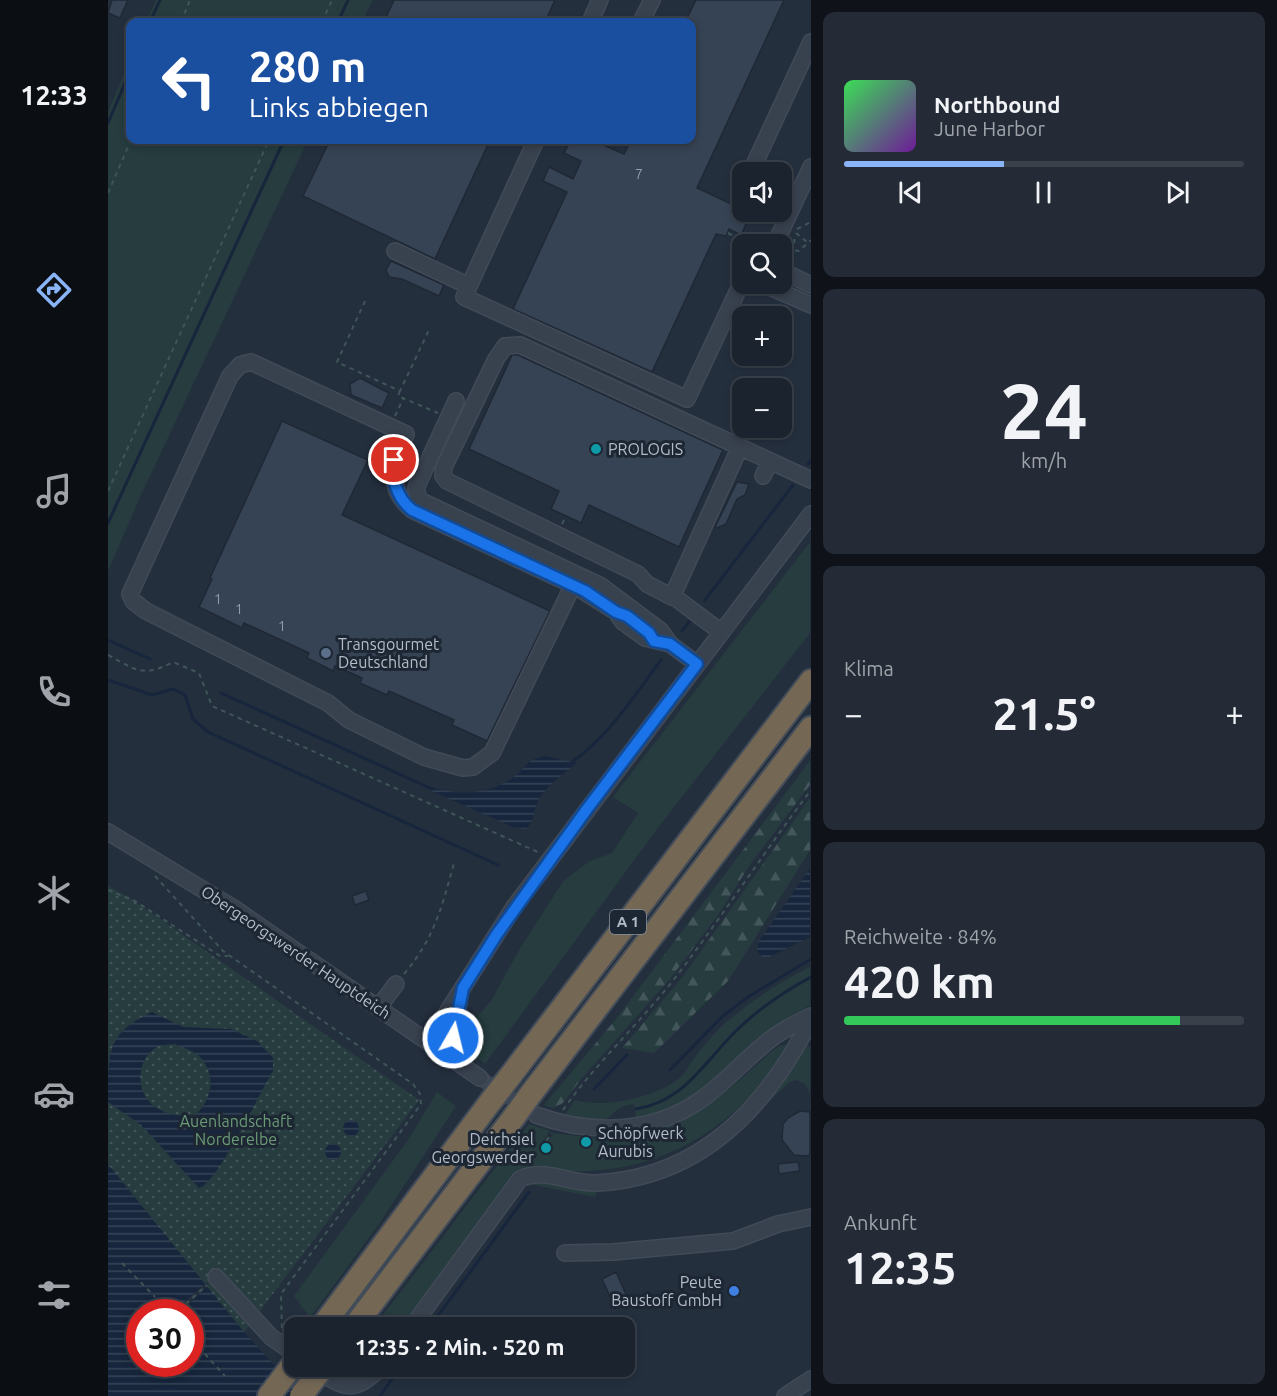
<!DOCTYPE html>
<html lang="de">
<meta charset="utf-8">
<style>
:root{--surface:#1b232e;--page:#242b36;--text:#f1f3f6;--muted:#a0a4aa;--line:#39404a;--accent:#8ab4f8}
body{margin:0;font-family:Ubuntu,sans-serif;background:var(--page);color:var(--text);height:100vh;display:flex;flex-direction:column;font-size:22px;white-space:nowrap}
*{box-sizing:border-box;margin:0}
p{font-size:20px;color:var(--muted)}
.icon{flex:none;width:33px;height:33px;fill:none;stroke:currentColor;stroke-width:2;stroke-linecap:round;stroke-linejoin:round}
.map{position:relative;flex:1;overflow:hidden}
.side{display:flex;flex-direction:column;gap:12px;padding:12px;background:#0f1319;width:466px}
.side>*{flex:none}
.guide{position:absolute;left:18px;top:18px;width:570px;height:126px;border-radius:12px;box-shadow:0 3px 9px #0003,0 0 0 2px var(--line);background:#1a4fa0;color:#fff;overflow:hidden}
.fabs{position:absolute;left:624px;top:162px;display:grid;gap:12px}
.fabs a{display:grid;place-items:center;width:60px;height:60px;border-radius:12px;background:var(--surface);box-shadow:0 3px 9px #0003,0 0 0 2px var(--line);font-size:30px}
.speed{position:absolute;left:18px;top:1299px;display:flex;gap:12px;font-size:30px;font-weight:700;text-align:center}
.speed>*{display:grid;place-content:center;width:78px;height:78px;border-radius:50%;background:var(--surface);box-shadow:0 3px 9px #0003,0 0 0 2px var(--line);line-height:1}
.speed .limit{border:9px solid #d22;background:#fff;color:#111}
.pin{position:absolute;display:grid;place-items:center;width:51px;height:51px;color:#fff;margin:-26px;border:3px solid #fff;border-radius:50%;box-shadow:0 2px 6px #0007}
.me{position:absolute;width:66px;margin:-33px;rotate:8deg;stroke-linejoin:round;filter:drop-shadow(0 0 4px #0008)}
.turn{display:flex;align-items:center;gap:21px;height:126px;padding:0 24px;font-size:27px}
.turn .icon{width:78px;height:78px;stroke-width:2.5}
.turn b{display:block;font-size:42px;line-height:51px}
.big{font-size:45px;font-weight:600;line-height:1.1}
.side .widget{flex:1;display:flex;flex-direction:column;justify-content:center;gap:9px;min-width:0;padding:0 21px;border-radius:12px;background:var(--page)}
.side .dial{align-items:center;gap:0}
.dial b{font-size:78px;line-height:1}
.song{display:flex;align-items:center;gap:18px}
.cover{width:72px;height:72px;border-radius:9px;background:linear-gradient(135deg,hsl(130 70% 55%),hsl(280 70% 35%))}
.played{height:6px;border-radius:3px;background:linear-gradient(90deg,var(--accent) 40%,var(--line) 40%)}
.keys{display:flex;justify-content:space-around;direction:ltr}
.heat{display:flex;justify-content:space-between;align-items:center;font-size:33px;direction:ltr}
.charge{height:9px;border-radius:4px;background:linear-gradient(90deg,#34c759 84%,var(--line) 0)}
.trip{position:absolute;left:176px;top:1317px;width:351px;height:60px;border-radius:12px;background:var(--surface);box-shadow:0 3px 9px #0003,0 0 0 2px var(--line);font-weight:600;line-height:60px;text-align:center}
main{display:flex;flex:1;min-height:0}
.tabs{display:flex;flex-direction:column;width:108px;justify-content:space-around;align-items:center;background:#0b0e12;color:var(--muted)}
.tabs .icon{width:42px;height:42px}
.tabs .current{color:var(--accent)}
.tabs b{font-size:27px;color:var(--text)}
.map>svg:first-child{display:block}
.grass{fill:#263c3f}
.forest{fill:url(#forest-firs)}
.park{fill:url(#park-dots);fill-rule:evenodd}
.water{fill:url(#water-rules);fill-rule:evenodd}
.pier{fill:#242f3e}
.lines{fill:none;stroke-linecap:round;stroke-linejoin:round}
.stream{stroke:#17263c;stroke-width:3}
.building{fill:#364354;stroke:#1f2835;stroke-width:1.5}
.minor-tunnel{stroke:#3a4453;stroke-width:15;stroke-dasharray:15 8;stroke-linecap:butt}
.minor-casing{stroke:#414a57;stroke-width:18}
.highway-casing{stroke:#434c59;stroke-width:26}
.path{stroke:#3f5557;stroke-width:2;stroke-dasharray:4.5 4.5;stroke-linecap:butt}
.minor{stroke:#38414e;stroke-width:15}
.highway{stroke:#746855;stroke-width:22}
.highway-bridge-casing{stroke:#434c59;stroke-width:26;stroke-linecap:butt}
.highway-bridge{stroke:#746855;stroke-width:22}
.route-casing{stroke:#114b97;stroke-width:15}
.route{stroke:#1a73e8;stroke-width:10}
.culture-dot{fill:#0f9aa8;stroke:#1d2633;stroke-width:2}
.service-dot{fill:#5c6f8a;stroke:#1d2633;stroke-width:2}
.shop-dot{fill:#3f7fe0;stroke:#1d2633;stroke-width:2}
.labels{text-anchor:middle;stroke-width:6;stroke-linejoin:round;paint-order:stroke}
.number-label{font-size:14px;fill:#929caa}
.shield{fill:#1d2633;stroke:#878f9c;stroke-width:1.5}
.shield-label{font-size:15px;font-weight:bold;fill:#b4bcc9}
.poi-label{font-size:16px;fill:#b4bcc9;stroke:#1d2633;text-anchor:start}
.street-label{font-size:16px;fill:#b4bcc9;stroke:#1d2633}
.park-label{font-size:16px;fill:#6b9a76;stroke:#1d2633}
</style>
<main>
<nav class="tabs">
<b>12:33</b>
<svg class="icon current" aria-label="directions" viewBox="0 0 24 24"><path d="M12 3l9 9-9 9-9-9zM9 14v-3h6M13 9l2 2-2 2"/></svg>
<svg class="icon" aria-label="music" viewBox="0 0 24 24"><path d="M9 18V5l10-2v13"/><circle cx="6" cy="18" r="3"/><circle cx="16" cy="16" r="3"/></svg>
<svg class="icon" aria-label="phone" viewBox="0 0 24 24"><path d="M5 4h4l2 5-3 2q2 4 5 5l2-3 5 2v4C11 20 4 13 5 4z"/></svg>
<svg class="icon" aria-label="climate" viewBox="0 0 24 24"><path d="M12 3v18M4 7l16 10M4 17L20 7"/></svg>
<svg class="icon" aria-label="car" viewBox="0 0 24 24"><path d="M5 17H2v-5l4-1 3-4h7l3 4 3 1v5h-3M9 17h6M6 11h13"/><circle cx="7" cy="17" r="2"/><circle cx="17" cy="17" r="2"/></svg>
<svg class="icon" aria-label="filters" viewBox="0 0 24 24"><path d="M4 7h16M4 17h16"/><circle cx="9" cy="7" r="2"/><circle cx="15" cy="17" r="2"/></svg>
</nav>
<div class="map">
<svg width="703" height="1396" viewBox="0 0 703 1396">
<defs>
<pattern id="forest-firs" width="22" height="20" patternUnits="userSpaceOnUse" patternTransform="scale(1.5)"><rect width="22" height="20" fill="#263c3f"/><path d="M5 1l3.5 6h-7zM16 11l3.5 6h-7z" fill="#435659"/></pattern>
<pattern id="park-dots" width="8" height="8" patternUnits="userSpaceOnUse" patternTransform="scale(1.5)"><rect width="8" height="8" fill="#263c3f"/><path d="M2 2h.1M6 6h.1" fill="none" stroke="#435659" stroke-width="1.8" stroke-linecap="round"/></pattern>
<pattern id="water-rules" width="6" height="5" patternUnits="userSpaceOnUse" patternTransform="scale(1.5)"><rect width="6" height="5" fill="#17263c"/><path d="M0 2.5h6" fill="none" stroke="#364457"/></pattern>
</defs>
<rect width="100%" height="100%" fill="#242f3e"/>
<path class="grass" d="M48 0H265L254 22H38Z
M22 59V140H200L34 493 0 571V112Z
M702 542V633L549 829 377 1064 359 1049 357 1030 383 1001 411 950 456 880 482 861 504 853 530 813 505 797Z
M702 967V1005L658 1033 620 1069 579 1101 564 1109 528 1119 526 1104C509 1106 506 1113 495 1123L456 1116 467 1100C497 1109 552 1097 575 1075 579 1071 581 1064 585 1060 594 1047 604 1036 615 1025 641 1002 671 982 702 967Z
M687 1043C618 1138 547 1181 426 1170L298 1327 265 1328 421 1124 442 1131 431 1147 433 1152 439 1153 444 1147 439 1143 446 1133 476 1137 471 1141 479 1149 485 1143 479 1137C562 1143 606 1104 663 1052L671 1046Z
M694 1043 702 1047V1093L697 1084 689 1080 682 1082C614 1143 585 1178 489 1189L487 1197 415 1183 307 1328 415 1181C436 1169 455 1186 477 1185 575 1181 646 1126 694 1043Z
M329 1092 348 1106 271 1224 202 1318 186 1296 300 1140Z"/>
<path class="forest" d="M702 761V785L643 863 610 915 562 979 474 1078 455 1103 445 1108 436 1105 508 1019Z
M702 798V850L620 981 546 1053 514 1048 573 979Z"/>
<path class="park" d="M0 886 25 900 311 1100 88 1396H0ZM32 1312H82V1364H32Z"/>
<path class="water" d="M438 756 469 763C455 774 436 787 429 804 425 813 426 822 418 829L407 828 321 790 324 787C349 796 382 794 404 778 420 768 415 760 438 756Z
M702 868V937L659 958 653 956 649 950 651 941Z
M44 1012 75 1027 123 1029 149 1041 165 1058V1071C152 1092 109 1184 91 1188L33 1125 0 1102C0 1048 0 1033 44 1012ZM67 1044C75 1048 87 1051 92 1057 109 1075 104 1101 86 1116 73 1116 57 1115 46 1106 27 1092 28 1059 49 1047 54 1044 61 1045 67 1044Z
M235 1128a8 8 0 1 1 16 0a8 8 0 1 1-16 0Z
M217 1152a8 8 0 1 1 16 0a8 8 0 1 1-16 0Z
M0 1164 136 1332 195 1396H0ZM32 1312H82V1364H32Z"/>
<path class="pier" d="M99 1282 101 1285 73 1312H65Z"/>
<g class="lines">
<path class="stream" d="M42 22 52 0
M230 22 240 0
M0 123 17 83
M700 464 703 460
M0 523 176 140
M597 600 685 485
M574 631 581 622
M0 640 42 659
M0 680 44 695 65 689 77 695 85 719 100 732 390 865
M113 693 324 789
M464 762C501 736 526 696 553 660
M562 1070 615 1016 640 997 703 959
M486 1089 519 1055
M528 1109C578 1101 597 1060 631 1028 652 1008 677 991 703 977
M321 1328 421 1192
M272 1396 293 1366"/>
</g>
<path class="building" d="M4 0H20L12 18 0 13Z
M286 0H447L437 22H276Z
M588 0H676L589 188 634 209V212L643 213 633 235 621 229 618 236 608 234 544 372 405 309 459 192 435 181 441 167 465 179 473 161 456 153 463 140H484L516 154 523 140H584V22H577Z
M222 140H382L327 259 195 196Z
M283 261 336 285 331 296 294 279 281 277 278 270Z
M404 355H410L615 450 571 547 481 505 473 523 443 509 451 491 361 449Z
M252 378 281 393 274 408 243 395 242 384Z
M174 421 260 460 234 515 442 611 379 741 344 725 346 720 281 691 279 695 252 683 254 678 227 666 225 671 199 658 201 653 136 623 134 628 91 607 104 579 102 578Z
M629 482 641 484 637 495 629 499 618 524 609 528 607 527Z
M258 891 261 900 247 905 244 896Z
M692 1111 702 1112V1155L698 1156 686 1155 674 1140 675 1124 680 1118Z
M690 1162 692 1171 671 1174 670 1164Z
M508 1272 521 1301 507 1307 494 1279Z"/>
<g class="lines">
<path class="minor-tunnel" d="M372 1078 421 1110"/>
<defs>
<path id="minor" d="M482 22 492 0
M533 22 544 0
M428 140 356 297 579 399 632 286 641 284
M648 172 645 167 703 42
M667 244 703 167
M287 251 361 286
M674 271 703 285
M655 284 703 305
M348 401 308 488 311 500 493 586 553 631 562 644 589 664
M632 447 703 480
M655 476 662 461
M465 585 384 753 365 767 355 768 316 757 241 720 220 703 38 611 25 601 22 594 122 376 132 365 143 362 298 434C286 462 276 486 304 510L465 585 508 612 515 622 537 638 562 644
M564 597 632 447 412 345 397 346 388 359 336 467 335 476 339 481 530 574 539 584 564 597 569 599 613 632
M0 832 127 909 372 1078
M351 1002 345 1039 355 1065
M270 1008 288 984
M332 1049 330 1035 336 1017 406 907 703 514
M428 1115C483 1135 545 1134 594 1099 620 1080 641 1055 667 1036 678 1028 691 1022 703 1016
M457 1253 505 1252 625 1241 670 1224 703 1217
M108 1277 163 1337 186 1353
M303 1328 412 1179C437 1167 461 1184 488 1183 593 1178 659 1107 703 1019
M206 1367C235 1389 246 1395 274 1366
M677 1396 703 1379"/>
<path id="highway" d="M400 1079 703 681
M422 1095 703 728
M213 1328 383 1101
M245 1328 406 1117
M161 1396 186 1363"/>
</defs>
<use href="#minor" class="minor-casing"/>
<use href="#highway" class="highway-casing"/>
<path class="path" d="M73 22 82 0
M214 22 224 0
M0 193 23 140
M689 229 703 222
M620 233 633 240 655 238
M688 233 699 242
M678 249 691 251 703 240
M679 260 686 244 687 235
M257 301 229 362 292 391 321 330
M292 391 290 396 330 413
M287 416 295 399
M0 491 161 140
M454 524 458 516
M0 655C28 670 35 678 65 662L91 673 104 706 432 853
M47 876 115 951 305 1084 312 1094 313 1104 173 1294 174 1330
M0 890 27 901 112 956H120
M296 974C326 939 334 907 346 863
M455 1110C488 1063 531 1024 567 978 614 917 656 852 703 790
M433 1148 444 1133
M14 1263 47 1297
M51 1300 68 1310
M71 1310 99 1285
M82 1332 85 1341 117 1376"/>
<use href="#minor" class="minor"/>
<use href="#highway" class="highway"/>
<defs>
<path id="highway-bridge" d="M383 1101 400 1079
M406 1117 422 1095
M193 1396 216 1366"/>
</defs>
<use href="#highway-bridge" class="highway-bridge-casing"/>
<use href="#highway-bridge" class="highway-bridge"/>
</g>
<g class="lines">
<defs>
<path id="route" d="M286 460C282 478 290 499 304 510L477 591 508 612 519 616 541 633 546 641 562 644 589 664 479 809 389 934 355 988 345 1038"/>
</defs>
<use href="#route" class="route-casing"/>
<use href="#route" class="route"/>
</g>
<g class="culture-dot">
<circle cx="488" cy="449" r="6"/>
<circle cx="478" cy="1142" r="6"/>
<circle cx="438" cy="1148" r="6"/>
</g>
<circle class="service-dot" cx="218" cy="653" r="6"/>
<circle class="shop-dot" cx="626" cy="1291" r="6"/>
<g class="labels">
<g class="number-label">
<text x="531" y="179">7</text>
<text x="110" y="604">1</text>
<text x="131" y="614">1</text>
<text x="174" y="631">1</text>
</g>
<rect class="shield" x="502" y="910" width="36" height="24" rx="4.5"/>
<g class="shield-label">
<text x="520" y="927">A 1</text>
</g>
<g class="poi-label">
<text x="500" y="455">PROLOGIS</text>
<text x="230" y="650">Transgourmet<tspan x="230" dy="18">Deutschland</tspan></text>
<text x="490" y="1139">Schöpfwerk<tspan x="490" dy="18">Aurubis</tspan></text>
<text x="426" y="1145" text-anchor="end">Deichsiel<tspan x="426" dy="18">Georgswerder</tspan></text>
<text x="614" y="1288" text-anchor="end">Peute<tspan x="614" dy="18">Baustoff GmbH</tspan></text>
</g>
<g class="street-label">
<text transform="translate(188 952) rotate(34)" y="6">Obergeorgswerder Hauptdeich</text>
</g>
<g class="park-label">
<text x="128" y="1127">Auenlandschaft<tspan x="128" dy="18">Norderelbe</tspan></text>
</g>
</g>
</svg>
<div class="fabs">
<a><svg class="icon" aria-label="sound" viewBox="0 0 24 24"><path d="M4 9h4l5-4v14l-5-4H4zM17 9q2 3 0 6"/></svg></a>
<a><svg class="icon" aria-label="search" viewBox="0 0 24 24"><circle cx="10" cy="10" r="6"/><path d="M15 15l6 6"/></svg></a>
<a>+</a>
<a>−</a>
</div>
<div class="speed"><div class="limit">30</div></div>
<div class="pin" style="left:286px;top:460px;background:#d93025"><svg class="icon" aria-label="arrive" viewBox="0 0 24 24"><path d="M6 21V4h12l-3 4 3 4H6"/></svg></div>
<svg class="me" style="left:345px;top:1038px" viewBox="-20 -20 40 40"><circle r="17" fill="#1a73e8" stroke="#fff" stroke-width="3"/><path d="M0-11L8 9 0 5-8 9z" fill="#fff"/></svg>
<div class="trip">12:35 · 2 Min. · 520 m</div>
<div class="guide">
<div class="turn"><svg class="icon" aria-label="left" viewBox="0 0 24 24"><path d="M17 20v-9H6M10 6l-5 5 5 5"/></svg><div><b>280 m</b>Links abbiegen</div></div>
</div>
</div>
<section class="side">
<div class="widget">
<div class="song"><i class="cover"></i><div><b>Northbound</b><p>June Harbor</p></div></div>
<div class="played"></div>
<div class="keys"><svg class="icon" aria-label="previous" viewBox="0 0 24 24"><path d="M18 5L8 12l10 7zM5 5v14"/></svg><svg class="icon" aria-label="pause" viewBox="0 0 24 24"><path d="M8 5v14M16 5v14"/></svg><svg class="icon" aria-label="next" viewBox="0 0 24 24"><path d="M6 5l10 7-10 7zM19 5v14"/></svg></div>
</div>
<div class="widget dial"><b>24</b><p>km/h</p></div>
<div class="widget"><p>Klima</p>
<div class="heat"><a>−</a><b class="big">21.5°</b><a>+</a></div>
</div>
<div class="widget"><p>Reichweite · 84%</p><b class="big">420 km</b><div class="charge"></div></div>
<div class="widget"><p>Ankunft</p><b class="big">12:35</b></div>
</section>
</main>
